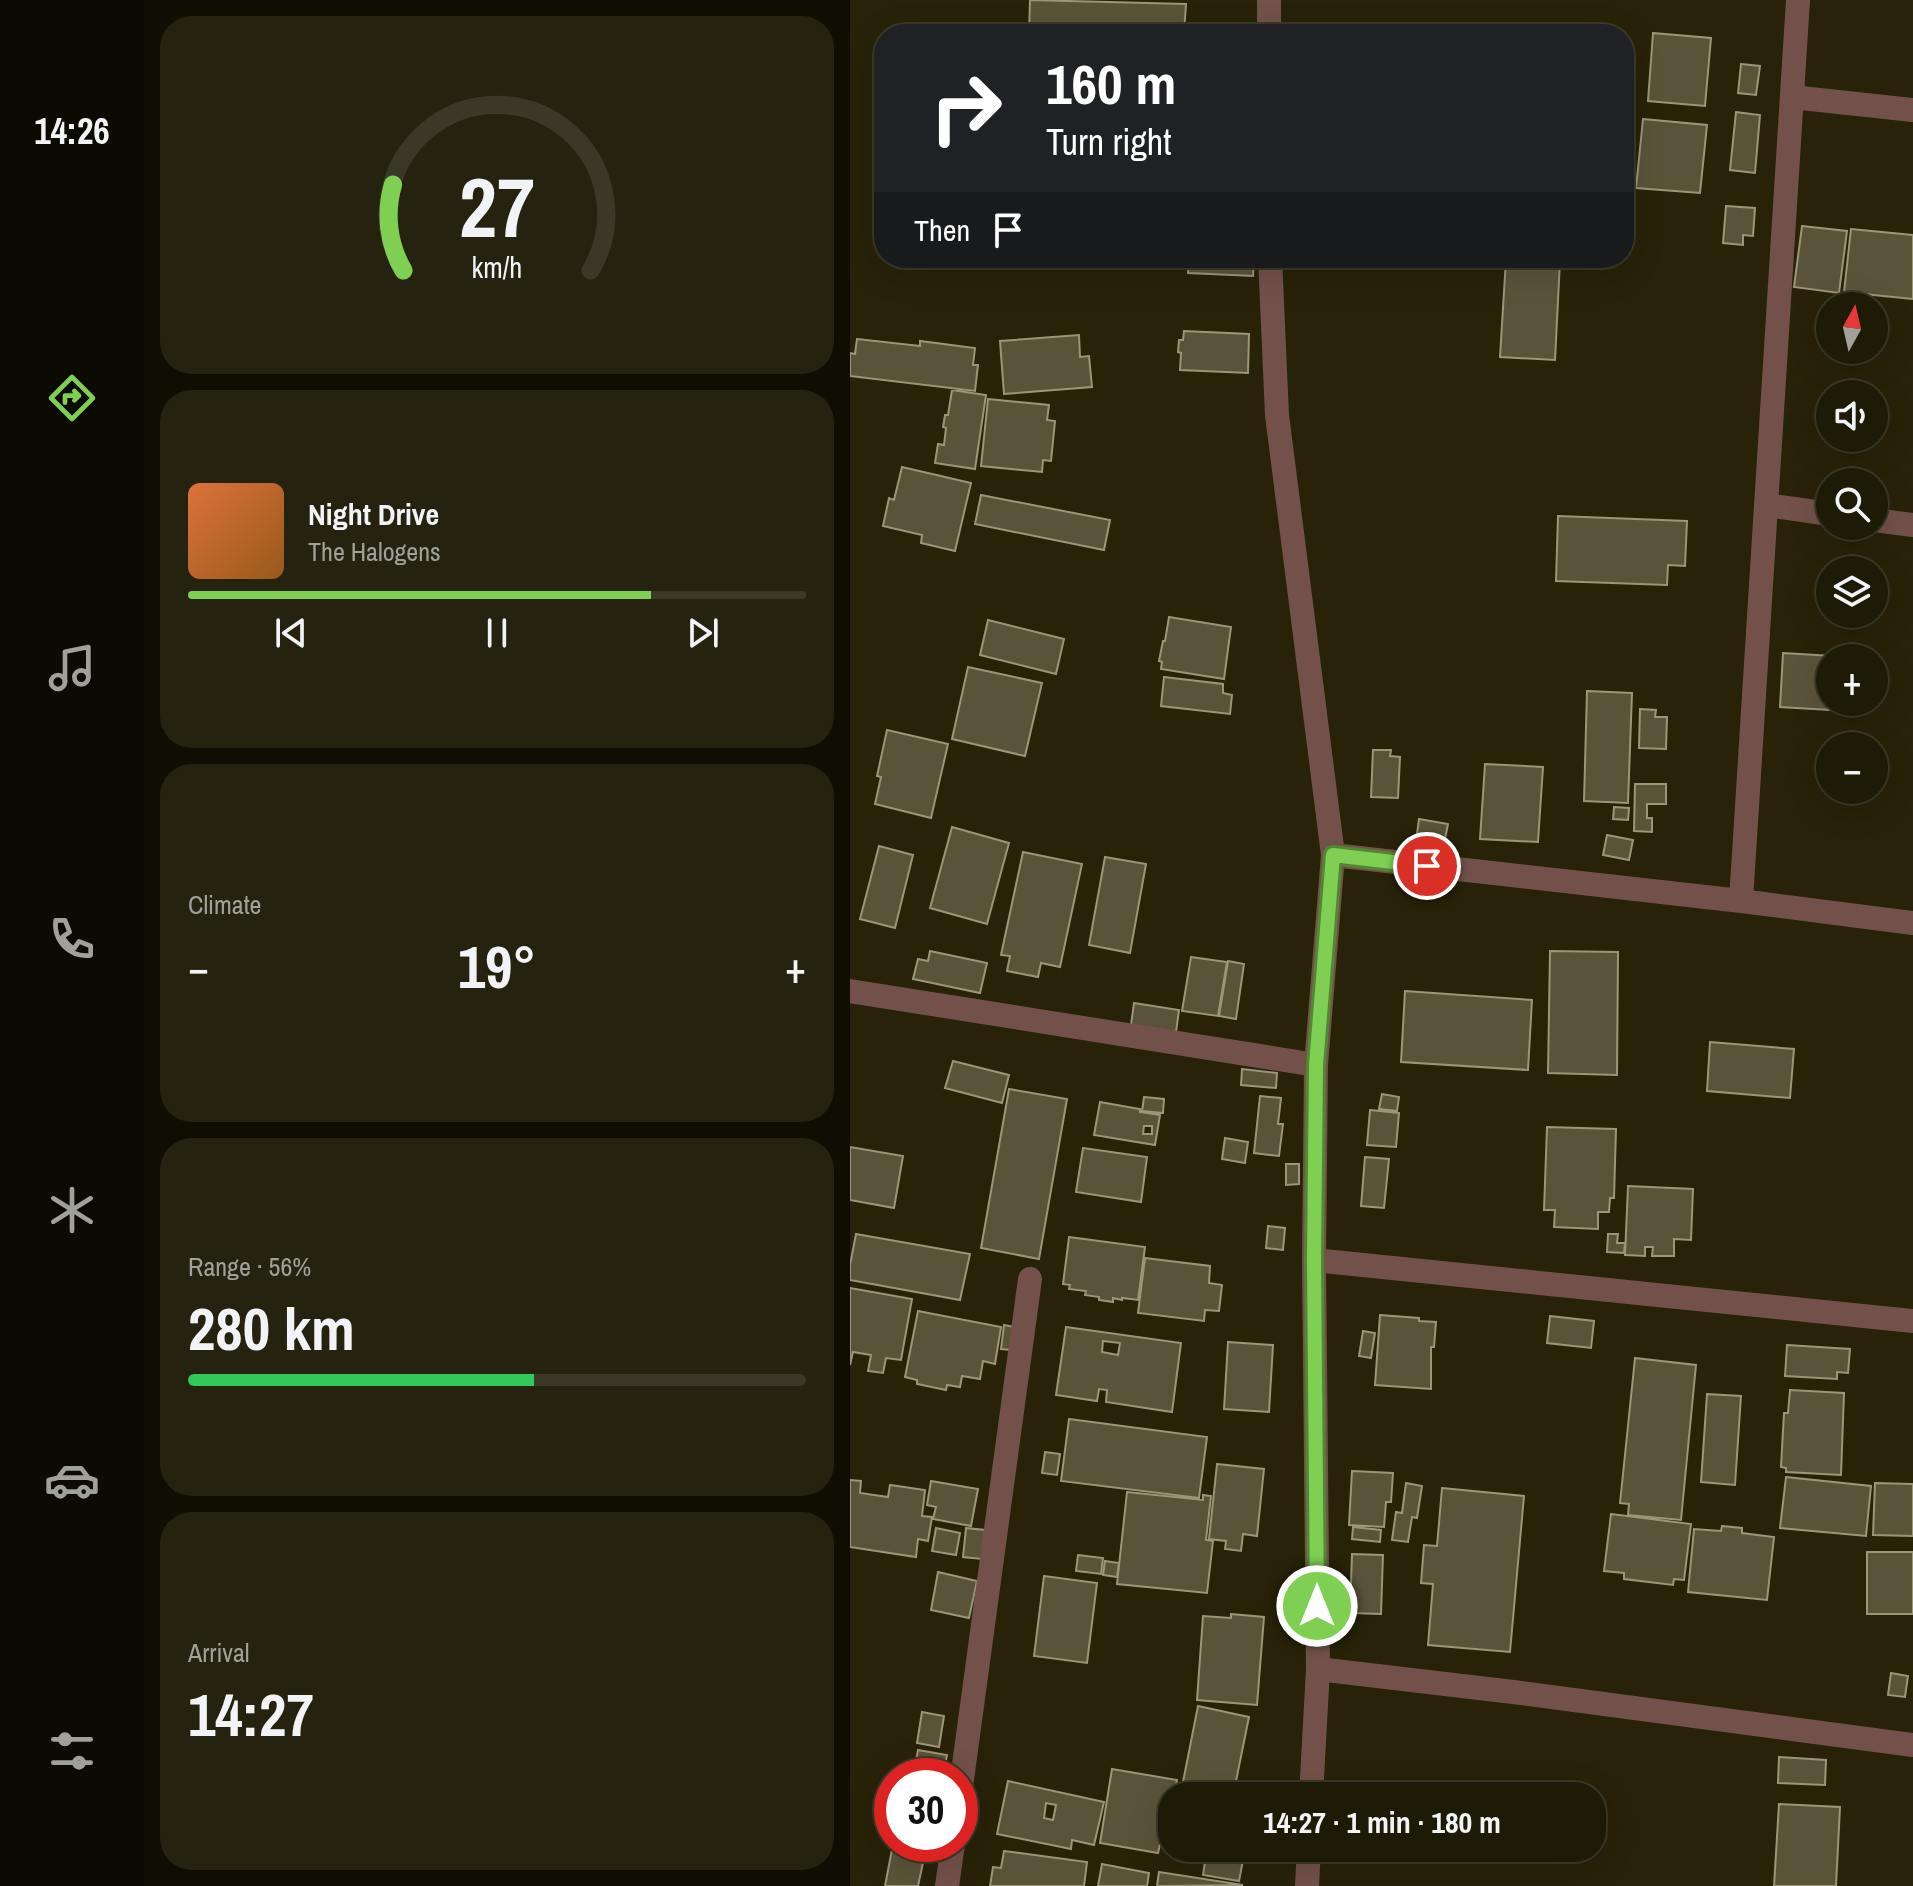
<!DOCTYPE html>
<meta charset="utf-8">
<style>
:root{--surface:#1d1a06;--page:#252310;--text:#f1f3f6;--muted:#a0a19b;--line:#3b3828;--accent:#7fd052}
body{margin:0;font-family:"Archivo Narrow",sans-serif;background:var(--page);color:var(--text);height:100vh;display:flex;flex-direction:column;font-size:30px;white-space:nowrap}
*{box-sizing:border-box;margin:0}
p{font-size:26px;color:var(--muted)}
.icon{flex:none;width:44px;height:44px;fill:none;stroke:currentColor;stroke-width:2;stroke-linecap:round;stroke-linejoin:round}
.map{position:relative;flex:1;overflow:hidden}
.panel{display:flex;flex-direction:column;gap:16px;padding:16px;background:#100e03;width:706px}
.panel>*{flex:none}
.hud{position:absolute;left:24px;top:24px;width:760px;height:244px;border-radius:32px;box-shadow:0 8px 32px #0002,0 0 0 2px var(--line);background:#202124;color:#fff;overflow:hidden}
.needle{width:52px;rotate:8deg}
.tools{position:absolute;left:966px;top:292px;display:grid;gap:16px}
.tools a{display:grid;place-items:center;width:72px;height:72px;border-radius:50%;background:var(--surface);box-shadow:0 8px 32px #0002,0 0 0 2px var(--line);font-size:40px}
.speed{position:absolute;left:24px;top:1758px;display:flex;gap:16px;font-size:40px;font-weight:700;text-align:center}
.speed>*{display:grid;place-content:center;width:104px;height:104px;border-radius:50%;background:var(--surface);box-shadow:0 8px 32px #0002,0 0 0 2px var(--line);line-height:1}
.speed .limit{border:12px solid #d22;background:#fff;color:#111}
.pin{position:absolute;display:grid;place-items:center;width:68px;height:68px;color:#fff;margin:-34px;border:4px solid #fff;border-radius:50%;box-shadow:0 2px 8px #0007}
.me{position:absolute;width:88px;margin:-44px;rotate:0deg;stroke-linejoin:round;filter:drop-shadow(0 0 6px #0008)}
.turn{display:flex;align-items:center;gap:28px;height:168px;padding:0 40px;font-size:36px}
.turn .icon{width:104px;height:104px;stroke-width:2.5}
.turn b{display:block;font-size:56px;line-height:68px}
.then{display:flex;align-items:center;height:76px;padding:0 40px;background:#0003;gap:16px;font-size:30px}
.big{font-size:60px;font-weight:700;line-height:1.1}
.panel .widget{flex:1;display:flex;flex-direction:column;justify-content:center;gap:12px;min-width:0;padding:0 28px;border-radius:32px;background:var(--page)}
.panel .dial{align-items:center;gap:0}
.dial svg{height:208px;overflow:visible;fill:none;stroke:var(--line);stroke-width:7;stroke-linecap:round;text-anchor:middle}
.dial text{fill:var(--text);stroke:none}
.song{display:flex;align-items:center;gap:24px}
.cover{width:96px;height:96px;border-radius:12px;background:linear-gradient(135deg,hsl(20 70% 55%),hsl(30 70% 35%))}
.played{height:8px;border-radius:4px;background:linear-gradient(90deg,var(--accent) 75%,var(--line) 75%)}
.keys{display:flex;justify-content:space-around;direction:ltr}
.heat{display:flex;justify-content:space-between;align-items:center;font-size:44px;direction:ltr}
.charge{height:12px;border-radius:6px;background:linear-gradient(90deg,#34c759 56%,var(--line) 0)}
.trip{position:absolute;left:308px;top:1782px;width:448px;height:80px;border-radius:32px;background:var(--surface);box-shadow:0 8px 32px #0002,0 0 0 2px var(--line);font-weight:700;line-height:80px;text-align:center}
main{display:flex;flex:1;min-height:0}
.tab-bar{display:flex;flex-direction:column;width:144px;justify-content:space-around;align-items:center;background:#0c0a02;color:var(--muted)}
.tab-bar .icon{width:56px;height:56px}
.tab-bar .selected{color:var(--accent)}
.tab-bar b{font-size:36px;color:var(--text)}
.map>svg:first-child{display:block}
.building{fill:#595439;stroke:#9b9679;stroke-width:2;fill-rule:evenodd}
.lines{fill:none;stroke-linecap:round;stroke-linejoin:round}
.minor{stroke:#73514a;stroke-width:24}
.route-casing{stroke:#538735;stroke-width:20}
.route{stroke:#7fd052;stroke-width:14}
</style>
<main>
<nav class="tab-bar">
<b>14:26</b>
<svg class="icon selected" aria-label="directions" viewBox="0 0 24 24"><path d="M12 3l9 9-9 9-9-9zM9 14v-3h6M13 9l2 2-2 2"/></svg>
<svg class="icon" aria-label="music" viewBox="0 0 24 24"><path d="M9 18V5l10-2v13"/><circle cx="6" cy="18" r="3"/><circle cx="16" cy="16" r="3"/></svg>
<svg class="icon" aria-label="phone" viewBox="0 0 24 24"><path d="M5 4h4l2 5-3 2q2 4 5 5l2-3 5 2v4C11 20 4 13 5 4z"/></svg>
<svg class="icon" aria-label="climate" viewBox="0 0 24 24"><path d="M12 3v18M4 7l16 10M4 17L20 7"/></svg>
<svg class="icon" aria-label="car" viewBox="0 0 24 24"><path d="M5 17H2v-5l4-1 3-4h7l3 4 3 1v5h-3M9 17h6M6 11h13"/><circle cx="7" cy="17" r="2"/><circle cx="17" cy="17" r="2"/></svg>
<svg class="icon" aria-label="filters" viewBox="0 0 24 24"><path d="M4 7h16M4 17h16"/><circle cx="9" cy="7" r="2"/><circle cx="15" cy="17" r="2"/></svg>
</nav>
<section class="panel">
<div class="widget dial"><svg viewBox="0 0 100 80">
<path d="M14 69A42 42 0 1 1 86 69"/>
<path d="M14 69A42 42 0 0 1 10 36" stroke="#7fd052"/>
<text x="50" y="56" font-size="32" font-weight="700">27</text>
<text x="50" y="72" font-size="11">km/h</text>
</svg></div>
<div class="widget">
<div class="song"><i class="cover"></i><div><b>Night Drive</b><p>The Halogens</p></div></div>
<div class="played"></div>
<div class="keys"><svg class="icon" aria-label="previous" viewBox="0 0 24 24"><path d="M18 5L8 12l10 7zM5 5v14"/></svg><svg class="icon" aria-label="pause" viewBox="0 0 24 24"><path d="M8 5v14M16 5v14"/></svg><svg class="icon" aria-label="next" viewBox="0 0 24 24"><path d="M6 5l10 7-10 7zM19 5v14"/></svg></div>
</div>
<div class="widget"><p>Climate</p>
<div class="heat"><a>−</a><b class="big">19°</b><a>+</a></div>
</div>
<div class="widget"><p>Range · 56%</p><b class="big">280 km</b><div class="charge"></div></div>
<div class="widget"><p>Arrival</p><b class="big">14:27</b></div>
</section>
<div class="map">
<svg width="1063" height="1886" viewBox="0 0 1063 1886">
<rect width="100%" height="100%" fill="#272208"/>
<path class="building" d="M180 0 336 4 334 34H179Z
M803 33 861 38 855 106 798 101Z
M891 64 910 66 906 95 888 93Z
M774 91 784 92 778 185H774Z
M886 112 910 115 905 173 880 170Z
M793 119 857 125 850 193 786 188Z
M876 206 905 208 903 236 893 235V245L873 243Z
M952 226 997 231 989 293 944 287Z
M1001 229 1063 235V299L994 292Z
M339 258H404L403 276 338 273Z
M656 259 710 261 705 360 650 357Z
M334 331 399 334 398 373 330 370 331 353 328 352 329 340H333Z
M229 335 230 357 239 356 242 387 154 394 150 341Z
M7 339 70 346V341L125 348 123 365H128L125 391 0 376V353L5 354Z
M102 390 136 395 125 469 85 463 88 444 94 445 96 428 93 427 95 415H98Z
M138 399 199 405 197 420 205 421 201 461 193 460 192 472 131 466Z
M52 467 121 483 105 551 71 543 72 535 33 526 39 498 44 500Z
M131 495 260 520 254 550 125 524Z
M708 516 837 521 835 566 818 565 817 585 706 581Z
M319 617 381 627 374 679 311 669 312 662 309 661 313 641H315Z
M138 620 214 639 206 674 130 655Z
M933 653 1017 658H980V702H1014V712L930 707Z
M118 667 192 683 175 756 102 739Z
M314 677 373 684V693L382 695 380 714 311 706Z
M737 691 782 693 778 803 734 801Z
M790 709 806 710 805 717H817L816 749 789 748Z
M37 730 98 744 81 818 25 804 31 777 27 776Z
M523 750H541L540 756 550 757 548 798 521 797Z
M635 764 693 767 688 842 630 839Z
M785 784H816V804H797V818H802V832L784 831Z
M764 807 779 808 778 820 763 819Z
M569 819 598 824 595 839 567 834Z
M102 827 159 843 137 924 80 908Z
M757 835 783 840 779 860 753 855Z
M29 846 63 855 45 928 10 919Z
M173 852 232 864 210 967 191 963 188 977 157 971 160 956 151 955Z
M255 857 296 864 280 953 239 945Z
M80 951 137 963 130 993 63 979 68 959 78 961Z
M700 951 768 952 767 1075 698 1073Z
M341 957 377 962 368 1016 332 1011Z
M378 961 394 964 386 1019 369 1016Z
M555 991 682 1000 678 1070 551 1062Z
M284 1003 329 1010 326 1032 281 1025Z
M860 1042 944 1049 940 1098 857 1091Z
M103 1061 159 1075 152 1103 95 1088Z
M392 1069 427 1073 426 1088 391 1085Z
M159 1089 217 1099 189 1259 131 1248Z
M532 1094 549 1097 547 1111 529 1109Z
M410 1096 431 1098 428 1124H433L429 1156 404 1153Z
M294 1097 314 1099 313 1113 292 1111Z
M250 1102 290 1109V1112L310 1115 305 1145 244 1135ZM294 1126H302V1134H293Z
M520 1110 549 1113 546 1147 517 1145Z
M697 1127 766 1129 764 1198H760L759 1212H748V1229L704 1227 705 1210H694Z
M375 1138 398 1142 395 1163 372 1159Z
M0 1147 53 1156 44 1208 0 1200Z
M233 1148 297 1157 291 1202 226 1192Z
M515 1157 539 1159 534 1208 511 1206Z
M436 1164H449V1184L436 1185Z
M778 1186 843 1189 841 1240 824 1239V1256H802L803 1247H795V1256L775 1255Z
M418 1226 435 1228 433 1250 416 1248Z
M6 1234 120 1254 110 1300 0 1280V1265Z
M758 1234H768L767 1243H775L774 1253 757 1252Z
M219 1237 295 1247 288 1300 272 1298V1300L263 1298V1302L249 1300V1297L235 1295 236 1291 219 1289 220 1285 213 1284Z
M295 1258 360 1266 359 1283 372 1285 369 1311 355 1310 354 1321 288 1313Z
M0 1288 62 1299 51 1360 36 1358 33 1373 18 1371 21 1355 3 1352 0 1365Z
M68 1311 151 1327 145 1364 133 1361 130 1379 112 1376 110 1387 97 1385 96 1390 67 1384V1380L55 1377Z
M530 1315 569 1318V1321L586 1322 584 1347H581V1389L525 1385Z
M700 1316 744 1321 741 1348 697 1343Z
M154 1325 165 1327 162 1350 151 1349Z
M216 1327 331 1343 322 1412 256 1402 257 1390 249 1389 247 1401 206 1395ZM253 1341 270 1343 268 1355 252 1352Z
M513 1331 525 1333 521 1358 509 1356Z
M378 1342 423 1345 419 1412 374 1409Z
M937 1345 1000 1349 998 1373 987 1372V1379L935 1376Z
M785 1358 846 1365 831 1520 778 1515 779 1504 770 1503Z
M940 1390 994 1393 991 1475 936 1472V1468L931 1467 934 1413H938Z
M857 1394 891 1396 885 1485 851 1482Z
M219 1419 357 1437 349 1498 211 1481Z
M195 1452 210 1454 207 1475 192 1473Z
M367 1464 414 1469 407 1536 393 1534 391 1551 375 1549 376 1541 359 1539Z
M502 1471 543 1473 541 1502H536L534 1527 499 1525Z
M936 1477 1021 1486 1016 1536 930 1528Z
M0 1480 11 1481 10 1493 38 1497 40 1485 75 1490 72 1516 82 1517 78 1541 68 1539 66 1557 0 1547Z
M81 1481 128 1489 121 1526 83 1519 86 1507 77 1505Z
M556 1483 572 1486 567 1518 562 1517 558 1542 542 1540 546 1512 552 1513Z
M1025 1483 1063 1484V1536L1023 1535Z
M592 1488 674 1496 660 1652 578 1645 583 1584 571 1583 574 1545 587 1546Z
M277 1492 353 1500V1495L361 1496 356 1540 363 1541 357 1593 267 1584Z
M761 1514 841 1524 834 1580 824 1579 823 1585 774 1579V1573L754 1571Z
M872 1526 892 1528V1533L924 1537 917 1600 838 1592 844 1529 871 1531Z
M503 1527 531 1530 530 1542 502 1539Z
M86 1528 110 1533 106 1555 82 1551Z
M116 1528 135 1530 132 1559 113 1557Z
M1017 1552H1063V1614H1017Z
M502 1554 533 1555 531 1614 500 1613Z
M228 1555 253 1558 251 1574 226 1571Z
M255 1561 269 1563 267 1577 253 1575Z
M88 1572 127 1581 119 1618 81 1610Z
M194 1576 247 1583 237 1663 184 1656Z
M381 1614 414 1617 407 1705 347 1700 353 1616 381 1618Z
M1041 1673 1058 1676 1055 1697 1038 1695Z
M348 1706 399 1717 383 1796H375L332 1787Z
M72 1712 94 1716 89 1747 67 1743Z
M68 1750 97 1755 93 1776H63Z
M929 1757 976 1760 975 1785 928 1783Z
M262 1769 327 1780 324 1796H322V1809L316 1841 311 1840 308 1853 250 1843Z
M158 1781 254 1802 244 1845 222 1840 221 1849 147 1834ZM196 1803 206 1805 203 1820 194 1818Z
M929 1804 990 1807 986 1886H924Z
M43 1844H77L68 1886H35Z
M357 1849 394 1855 389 1881 353 1875Z
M154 1851 237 1862 234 1886H140L143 1867 151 1868Z
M252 1864 299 1873 297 1886H248Z
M309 1872 393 1885 307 1886Z"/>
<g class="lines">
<path class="minor" d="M419 34V0
M942 97 1063 110
M420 258 427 415 483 855 466 1065 464 1260 468 1669 461 1796
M916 505 980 514
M1024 520 1063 525
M483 855 891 901 1063 923
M891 901 948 0
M0 991 466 1065
M464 1260 1063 1321
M468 1669 663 1692 1063 1745
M110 1794 180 1279
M97 1886 103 1844
M457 1886 459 1848"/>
</g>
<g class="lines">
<defs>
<path id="route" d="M467 1606 464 1260 466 1065 483 855 577 866"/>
</defs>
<use href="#route" class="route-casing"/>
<use href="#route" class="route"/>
</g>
</svg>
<div class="tools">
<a><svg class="needle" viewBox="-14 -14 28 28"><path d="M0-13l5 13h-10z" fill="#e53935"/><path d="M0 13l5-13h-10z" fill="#a0a19b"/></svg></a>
<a><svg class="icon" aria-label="sound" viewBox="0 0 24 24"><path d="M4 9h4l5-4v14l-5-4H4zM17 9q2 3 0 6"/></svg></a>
<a><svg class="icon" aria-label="search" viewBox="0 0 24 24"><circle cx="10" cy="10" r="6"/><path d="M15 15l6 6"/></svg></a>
<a><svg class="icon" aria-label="layers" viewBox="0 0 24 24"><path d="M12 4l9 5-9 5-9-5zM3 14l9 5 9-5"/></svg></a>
<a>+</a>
<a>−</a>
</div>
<div class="speed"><div class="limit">30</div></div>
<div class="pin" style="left:577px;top:866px;background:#d93025"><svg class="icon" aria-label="arrive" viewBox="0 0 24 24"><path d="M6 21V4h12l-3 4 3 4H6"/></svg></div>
<svg class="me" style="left:467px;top:1606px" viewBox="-20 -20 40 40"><circle r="17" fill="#7fd052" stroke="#fff" stroke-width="3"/><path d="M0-11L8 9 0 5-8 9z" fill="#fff"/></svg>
<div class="trip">14:27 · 1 min · 180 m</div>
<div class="hud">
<div class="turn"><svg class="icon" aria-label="right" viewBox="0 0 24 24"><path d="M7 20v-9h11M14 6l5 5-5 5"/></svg><div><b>160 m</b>Turn right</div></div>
<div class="then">Then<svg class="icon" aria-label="arrive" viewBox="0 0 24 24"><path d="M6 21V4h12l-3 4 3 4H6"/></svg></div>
</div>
</div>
</main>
